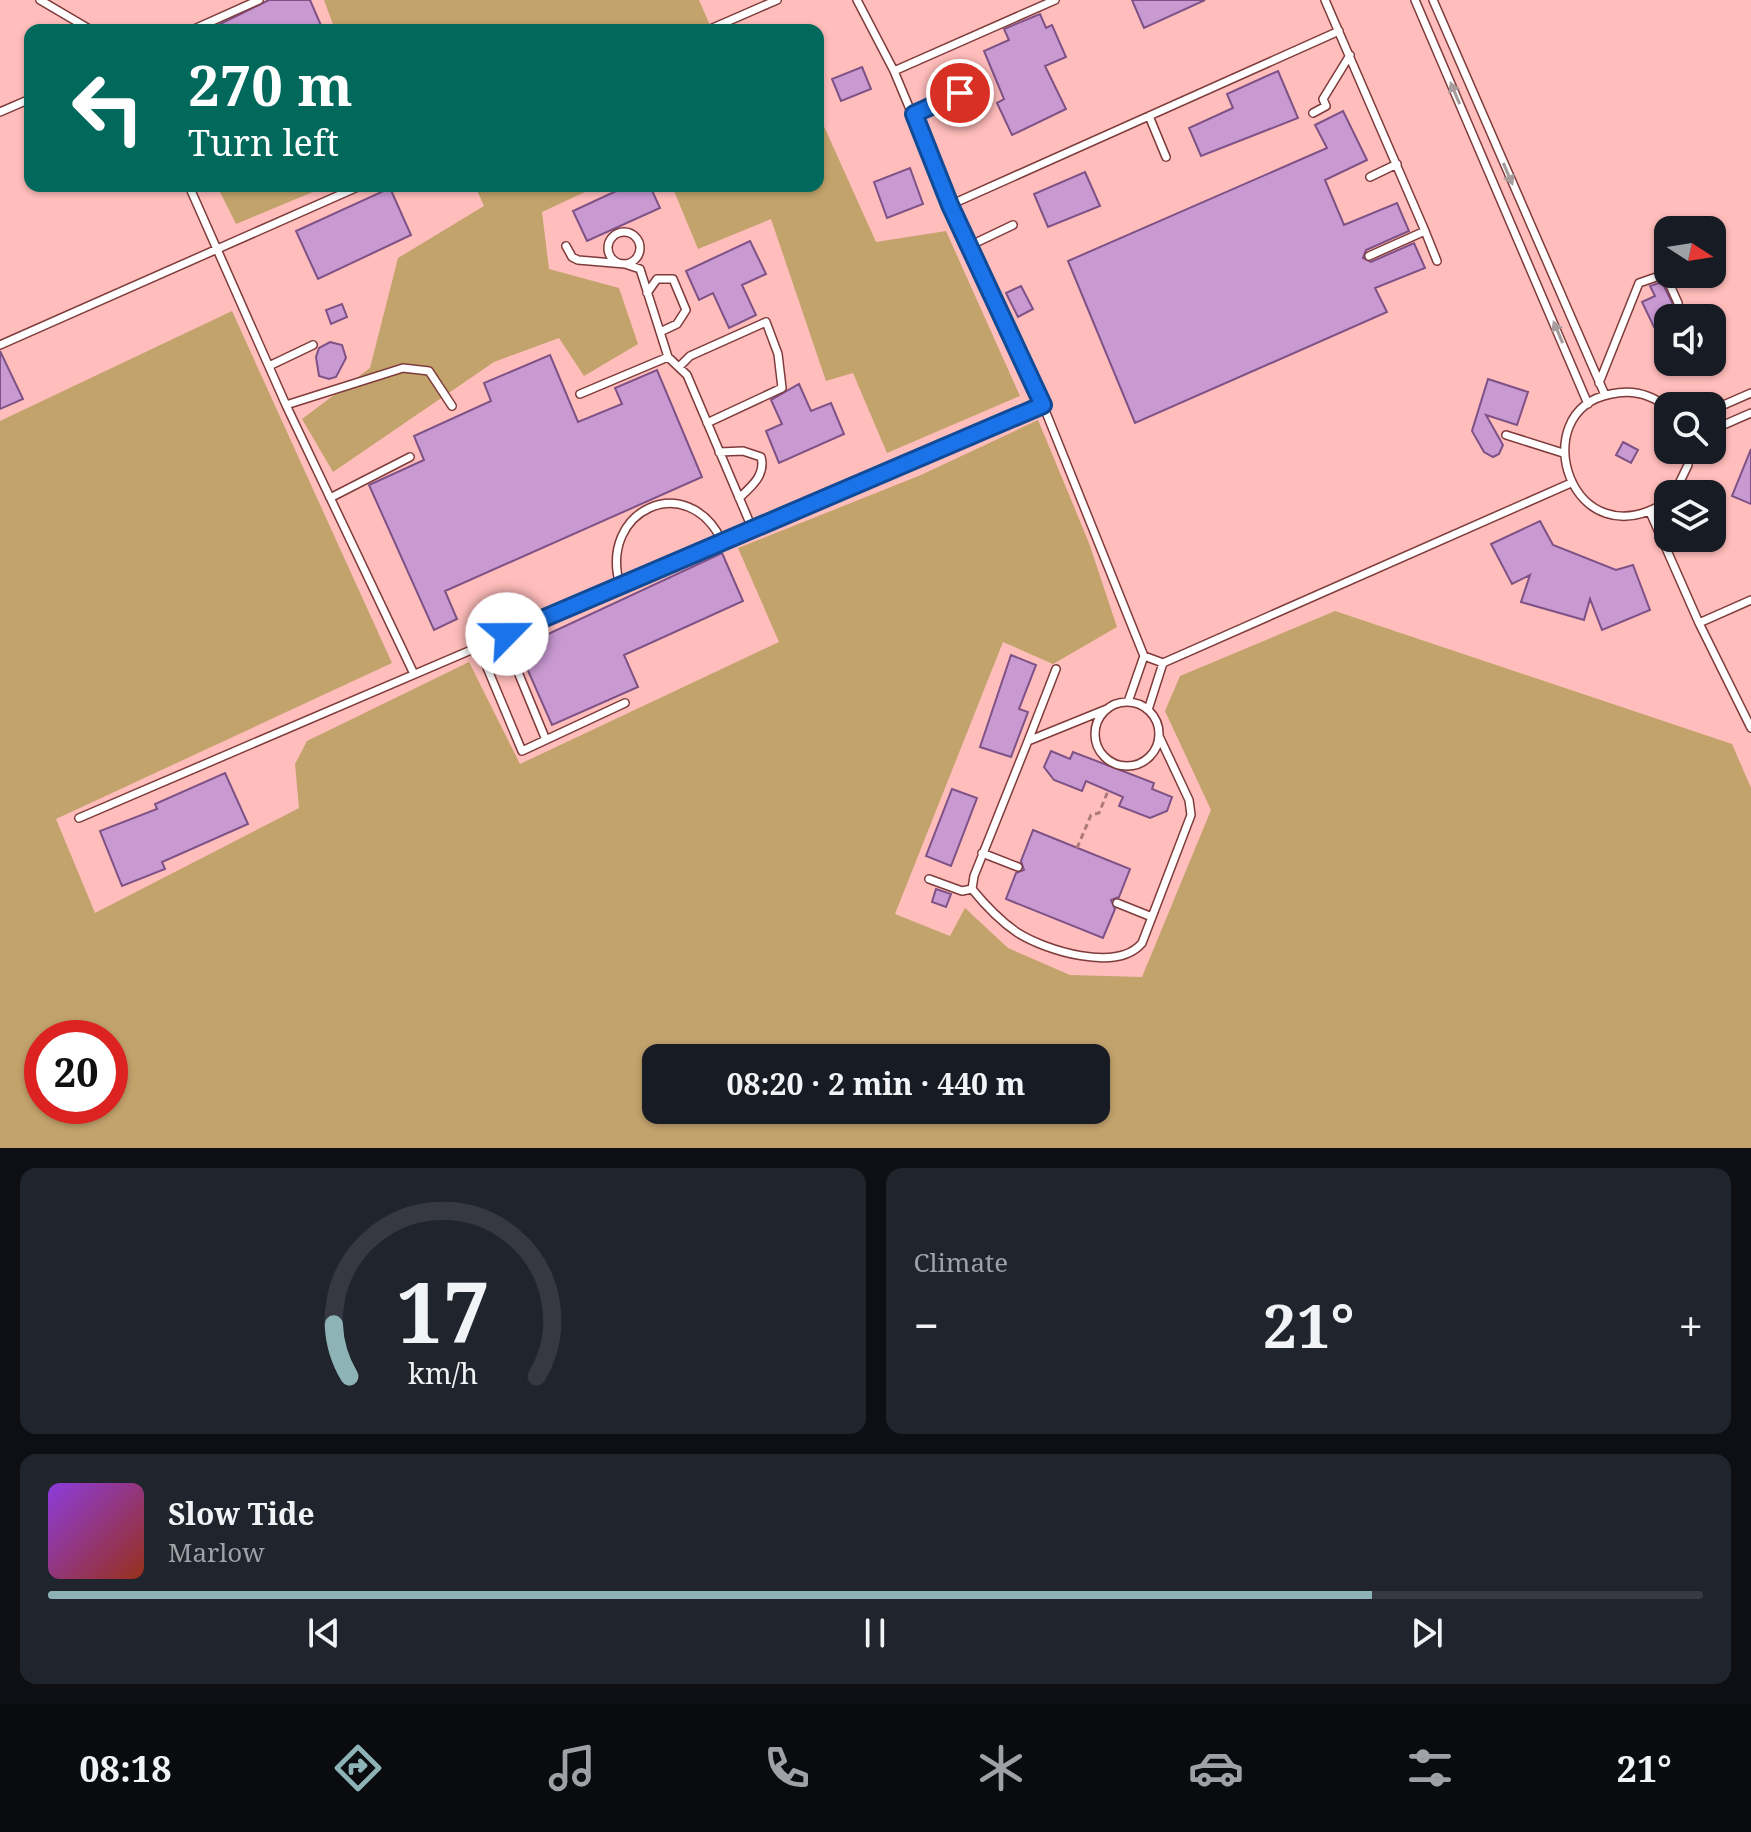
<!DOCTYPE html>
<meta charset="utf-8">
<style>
:root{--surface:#171b24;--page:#20242c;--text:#f1f3f6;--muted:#9ea1a6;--line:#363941;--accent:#8eb3b7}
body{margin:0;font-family:"Noto Serif",serif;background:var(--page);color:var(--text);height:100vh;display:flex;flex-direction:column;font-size:30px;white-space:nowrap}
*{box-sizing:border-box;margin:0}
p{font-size:26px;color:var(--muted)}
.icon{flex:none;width:44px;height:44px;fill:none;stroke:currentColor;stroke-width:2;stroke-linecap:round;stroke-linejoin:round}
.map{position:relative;height:1148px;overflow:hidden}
.drawer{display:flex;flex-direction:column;gap:20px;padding:20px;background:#0d0f14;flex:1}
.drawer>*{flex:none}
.hud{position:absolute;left:24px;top:24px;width:800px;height:168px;border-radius:16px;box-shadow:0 2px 6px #0004;background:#00695c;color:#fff;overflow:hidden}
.needle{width:52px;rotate:102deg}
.fabs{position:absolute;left:1654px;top:216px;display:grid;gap:16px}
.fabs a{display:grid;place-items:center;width:72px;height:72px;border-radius:16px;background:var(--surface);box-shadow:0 2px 6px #0004;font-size:40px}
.speed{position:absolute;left:24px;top:1020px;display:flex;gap:16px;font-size:40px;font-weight:700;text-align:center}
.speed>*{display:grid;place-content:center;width:104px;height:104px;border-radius:50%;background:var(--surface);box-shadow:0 2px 6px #0004;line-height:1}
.speed .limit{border:12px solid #d22;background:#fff;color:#111}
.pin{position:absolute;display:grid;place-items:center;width:68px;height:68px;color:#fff;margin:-34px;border:4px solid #fff;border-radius:50%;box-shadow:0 2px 8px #0007}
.me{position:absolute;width:88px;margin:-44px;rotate:67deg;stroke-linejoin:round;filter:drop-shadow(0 0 6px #0008)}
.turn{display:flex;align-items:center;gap:28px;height:168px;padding:0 32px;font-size:36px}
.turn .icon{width:104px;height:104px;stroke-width:2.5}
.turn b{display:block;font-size:56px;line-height:68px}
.big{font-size:60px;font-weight:700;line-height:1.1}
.drawer .tile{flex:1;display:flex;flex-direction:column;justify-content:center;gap:12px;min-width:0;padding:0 28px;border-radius:16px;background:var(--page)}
.drawer .dial{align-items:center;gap:0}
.dial svg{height:208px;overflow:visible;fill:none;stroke:var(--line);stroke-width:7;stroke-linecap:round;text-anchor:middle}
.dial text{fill:var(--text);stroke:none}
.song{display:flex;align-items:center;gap:24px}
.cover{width:96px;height:96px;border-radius:12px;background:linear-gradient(135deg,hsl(270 70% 55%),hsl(10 70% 35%))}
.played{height:8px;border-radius:4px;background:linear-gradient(90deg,var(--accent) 80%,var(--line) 80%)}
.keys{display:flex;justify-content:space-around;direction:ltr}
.heat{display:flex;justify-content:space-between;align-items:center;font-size:44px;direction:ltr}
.drawer .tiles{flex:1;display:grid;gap:20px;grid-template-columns:1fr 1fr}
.tile:last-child{grid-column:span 2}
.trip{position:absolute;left:642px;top:1044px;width:468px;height:80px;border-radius:16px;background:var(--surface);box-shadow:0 2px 6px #0004;font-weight:700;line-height:80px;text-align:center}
.tabs{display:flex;height:128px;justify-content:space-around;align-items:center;background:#090b0e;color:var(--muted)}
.tabs .icon{width:56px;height:56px}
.tabs .selected{color:var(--accent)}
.tabs b{font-size:36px;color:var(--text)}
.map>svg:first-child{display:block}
.green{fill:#c2a36c;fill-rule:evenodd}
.building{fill:#c999d2;stroke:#7e5286;stroke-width:2}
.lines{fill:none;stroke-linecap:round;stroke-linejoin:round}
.lane-casing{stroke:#7f3b3b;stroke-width:10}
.path{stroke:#ae7a79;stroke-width:3;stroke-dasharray:6 4;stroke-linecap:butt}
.lane{stroke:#fff;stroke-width:7}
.oneway{fill:#a79c9c}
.route-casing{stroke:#114b97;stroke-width:20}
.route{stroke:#1a73e8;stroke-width:14}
</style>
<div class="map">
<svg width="1751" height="1148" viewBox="0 0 1751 1148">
<rect width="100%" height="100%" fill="#ffbdbb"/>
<path class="green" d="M324 0H699L712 30H335Z
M818 113 876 242 946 231 1020 396 887 453 853 373 826 381 771 219 698 249 672 186H818Z
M217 186H327L236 224Z
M475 186H598L542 212 549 269 619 288 638 344 584 376 559 338 494 362 333 472 302 419 370 368 398 258 484 206Z
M232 311 392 663 56 819 95 913 299 808 295 764 307 741 469 662 520 764 779 642 738 548 921 475 1038 420 1089 543 1117 627 1053 664 1003 642 895 914 950 936 965 908 1008 948 1070 975 1142 977 1211 810 1165 711 1180 676 1335 611 1732 744 1751 788V1148H0V421ZM110 1038V1106H42V1038ZM1096 1058V1110H656V1058Z"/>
<path class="building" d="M269 0H310L323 30H208Z
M1132 0H1205L1144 28Z
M1040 14 1046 28 1052 25 1066 57 1045 66 1066 109 1012 135 997 103 1004 99 984 51 1009 40 1004 29Z
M862 67 871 89 841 101 832 79Z
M1278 71 1298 118 1201 156 1189 128 1233 108 1227 94Z
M1343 111 1367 160 1325 180 1344 225 1397 203 1409 231 1366 250 1363 258 1371 262 1414 243 1425 268 1375 288 1387 312 1135 423 1068 261 1327 148 1315 125Z
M910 168 923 204 887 218 874 182Z
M1085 172 1100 206 1048 227 1034 194Z
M627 186H650L660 208 587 241 573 211Z
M390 188 411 235 318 279 296 231Z
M750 241 766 274 742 285 756 315 729 328 713 293 699 300 686 271Z
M1662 282 1678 315 1654 327 1642 302 1655 296 1650 286Z
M1021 286 1033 309 1018 317 1006 293Z
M342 304 347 317 331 324 326 310Z
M330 342 342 345 346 358 336 377 329 379 319 376 316 357 319 348Z
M0 351 23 399 0 409Z
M550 355 578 422 622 404 615 388 657 370 702 477 445 591 457 619 434 630 369 485 424 460 414 436 491 401 484 383Z
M1488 379 1528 392 1517 425 1486 415 1503 445 1499 454 1493 457 1484 452 1472 431Z
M799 384 811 411 831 403 844 434 779 463 766 431 782 424 771 400Z
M1623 442 1638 450 1631 463 1616 455Z
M1751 449V504L1732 496Z
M1540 521 1553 545 1616 570 1633 565 1650 610 1602 630 1590 599 1584 620 1521 602 1530 575 1512 584 1491 544Z
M722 553 743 601 624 655 638 687 552 725 518 648Z
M1011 655 1036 665 1019 709 1028 712 1011 757 980 747Z
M1051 751 1070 759 1073 752 1154 783 1152 789 1172 797 1167 811 1150 818 1119 806 1123 797 1086 781 1082 791 1054 780 1044 767Z
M225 773 248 824 162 862 165 869 122 886 100 831 157 809 155 804Z
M952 789 977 798 951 866 926 856Z
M1033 830 1130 869 1119 897 1111 900 1115 909 1103 938 1006 899 1016 873 1024 870 1021 861Z
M936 889 951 894 946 907 932 902Z"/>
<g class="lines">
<defs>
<path id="lane" d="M40 0 91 30
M857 0 894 71 950 205 1043 405 1144 656 1163 663 1571 483
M1325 0 1425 231 1369 256
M1415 0 1588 404
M1433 0 1605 395
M192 30 259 0
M708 30 777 0
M894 71 1055 0
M0 112 30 99
M1313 113 1326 106 1323 99 1350 55
M914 114 960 93
M1149 116 1166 157
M1370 177 1397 164
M189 186 286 405 414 674
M950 205 1339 31
M1425 231 1437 261
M608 248a16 16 0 1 1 32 0a16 16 0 1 1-32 0Z
M566 246 572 257 578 260 625 264 640 269 668 357 687 375 752 528
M969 246 1013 225
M647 293 657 279H673L686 310 677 324 660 332
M0 345 360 186
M269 366 313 345
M679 367 690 356 766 322 778 354 782 388 707 423
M1599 383 1639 283 1665 274 1678 303
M580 394 668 357
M286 405 403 368 429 371 452 406
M1668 408C1651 394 1633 389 1611 394 1523 411 1571 564 1668 501
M1712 410 1751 393
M1712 430 1751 413
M1506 435 1563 453
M719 452 743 451 761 457C766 475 751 487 739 498
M1674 494 1688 465V450
M330 498 410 457
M1650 512 1699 623 1751 728
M620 585C598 510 687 469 722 541
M1699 623 1751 600
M478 646 522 751 625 703
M513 660 546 740
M1128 702 1144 656
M1095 734a32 32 0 1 1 64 0a32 32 0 1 1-64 0Z
M1107 709 1028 741 974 876 972 889C985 905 1000 921 1018 933 1045 950 1117 973 1142 943L1191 815 1189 800 1159 736
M1148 710 1163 663
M1028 741 1056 669
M79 818 1043 405
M982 853 1018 867
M929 879 962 891 972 889
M1117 903 1152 917"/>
</defs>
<use href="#lane" class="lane-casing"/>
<path class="path" d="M1077 848 1091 815 1099 813 1108 791"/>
<use href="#lane" class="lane"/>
</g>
<defs><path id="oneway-solid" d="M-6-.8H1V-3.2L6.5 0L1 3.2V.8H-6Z" transform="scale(2)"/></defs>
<g class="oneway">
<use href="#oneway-solid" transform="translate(1455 93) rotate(-113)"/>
<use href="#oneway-solid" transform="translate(1508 174) rotate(67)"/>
<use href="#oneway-solid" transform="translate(1558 332) rotate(-113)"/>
</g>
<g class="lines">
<defs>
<path id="route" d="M507 634 1043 405 950 205 914 114 960 93"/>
</defs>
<use href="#route" class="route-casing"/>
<use href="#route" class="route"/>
</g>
</svg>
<div class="fabs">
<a><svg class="needle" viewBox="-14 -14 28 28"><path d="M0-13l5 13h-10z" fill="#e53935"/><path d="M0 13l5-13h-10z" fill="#9ea1a6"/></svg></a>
<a><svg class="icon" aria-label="sound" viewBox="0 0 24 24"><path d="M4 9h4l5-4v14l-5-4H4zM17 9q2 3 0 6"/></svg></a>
<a><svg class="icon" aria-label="search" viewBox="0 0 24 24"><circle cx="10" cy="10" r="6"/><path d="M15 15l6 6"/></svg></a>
<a><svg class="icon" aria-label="layers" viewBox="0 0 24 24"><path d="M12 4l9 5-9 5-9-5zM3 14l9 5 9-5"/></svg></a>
</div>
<div class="speed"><div class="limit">20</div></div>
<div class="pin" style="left:960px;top:93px;background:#d93025"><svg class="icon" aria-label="arrive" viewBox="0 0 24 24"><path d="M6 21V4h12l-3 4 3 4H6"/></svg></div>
<svg class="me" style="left:507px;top:634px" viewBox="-20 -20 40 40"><circle r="19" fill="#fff"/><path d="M0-13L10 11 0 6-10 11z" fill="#1a73e8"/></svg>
<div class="trip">08:20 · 2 min · 440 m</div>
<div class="hud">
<div class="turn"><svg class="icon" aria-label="left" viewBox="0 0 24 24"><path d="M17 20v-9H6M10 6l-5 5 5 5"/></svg><div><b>270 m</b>Turn left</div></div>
</div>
</div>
<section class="drawer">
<div class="tiles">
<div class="tile dial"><svg viewBox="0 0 100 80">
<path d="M14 69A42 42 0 1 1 86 69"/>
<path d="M14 69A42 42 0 0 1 8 49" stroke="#8eb3b7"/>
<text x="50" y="56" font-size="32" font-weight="700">17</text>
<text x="50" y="72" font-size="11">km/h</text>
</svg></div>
<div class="tile"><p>Climate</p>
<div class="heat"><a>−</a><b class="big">21°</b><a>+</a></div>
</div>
<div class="tile">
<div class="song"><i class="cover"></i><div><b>Slow Tide</b><p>Marlow</p></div></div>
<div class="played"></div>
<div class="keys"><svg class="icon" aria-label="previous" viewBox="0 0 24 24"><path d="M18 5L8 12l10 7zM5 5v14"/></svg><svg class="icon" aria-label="pause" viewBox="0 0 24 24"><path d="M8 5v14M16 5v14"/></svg><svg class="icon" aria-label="next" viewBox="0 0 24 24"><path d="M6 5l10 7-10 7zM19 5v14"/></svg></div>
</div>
</div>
</section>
<nav class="tabs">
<b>08:18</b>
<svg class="icon selected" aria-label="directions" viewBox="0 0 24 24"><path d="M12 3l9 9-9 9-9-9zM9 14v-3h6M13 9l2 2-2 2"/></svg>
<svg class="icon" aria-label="music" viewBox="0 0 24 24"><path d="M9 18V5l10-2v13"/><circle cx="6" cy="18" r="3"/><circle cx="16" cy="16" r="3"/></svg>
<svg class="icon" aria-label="phone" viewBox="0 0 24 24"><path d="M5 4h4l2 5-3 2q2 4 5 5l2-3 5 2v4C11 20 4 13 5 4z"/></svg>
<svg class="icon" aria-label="climate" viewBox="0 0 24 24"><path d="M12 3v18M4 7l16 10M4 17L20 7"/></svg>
<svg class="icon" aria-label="car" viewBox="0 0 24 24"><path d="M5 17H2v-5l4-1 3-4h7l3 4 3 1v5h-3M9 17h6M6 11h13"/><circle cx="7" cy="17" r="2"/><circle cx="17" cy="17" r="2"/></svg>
<svg class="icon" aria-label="filters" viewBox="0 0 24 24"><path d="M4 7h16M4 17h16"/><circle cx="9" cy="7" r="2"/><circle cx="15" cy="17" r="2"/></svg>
<b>21°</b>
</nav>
